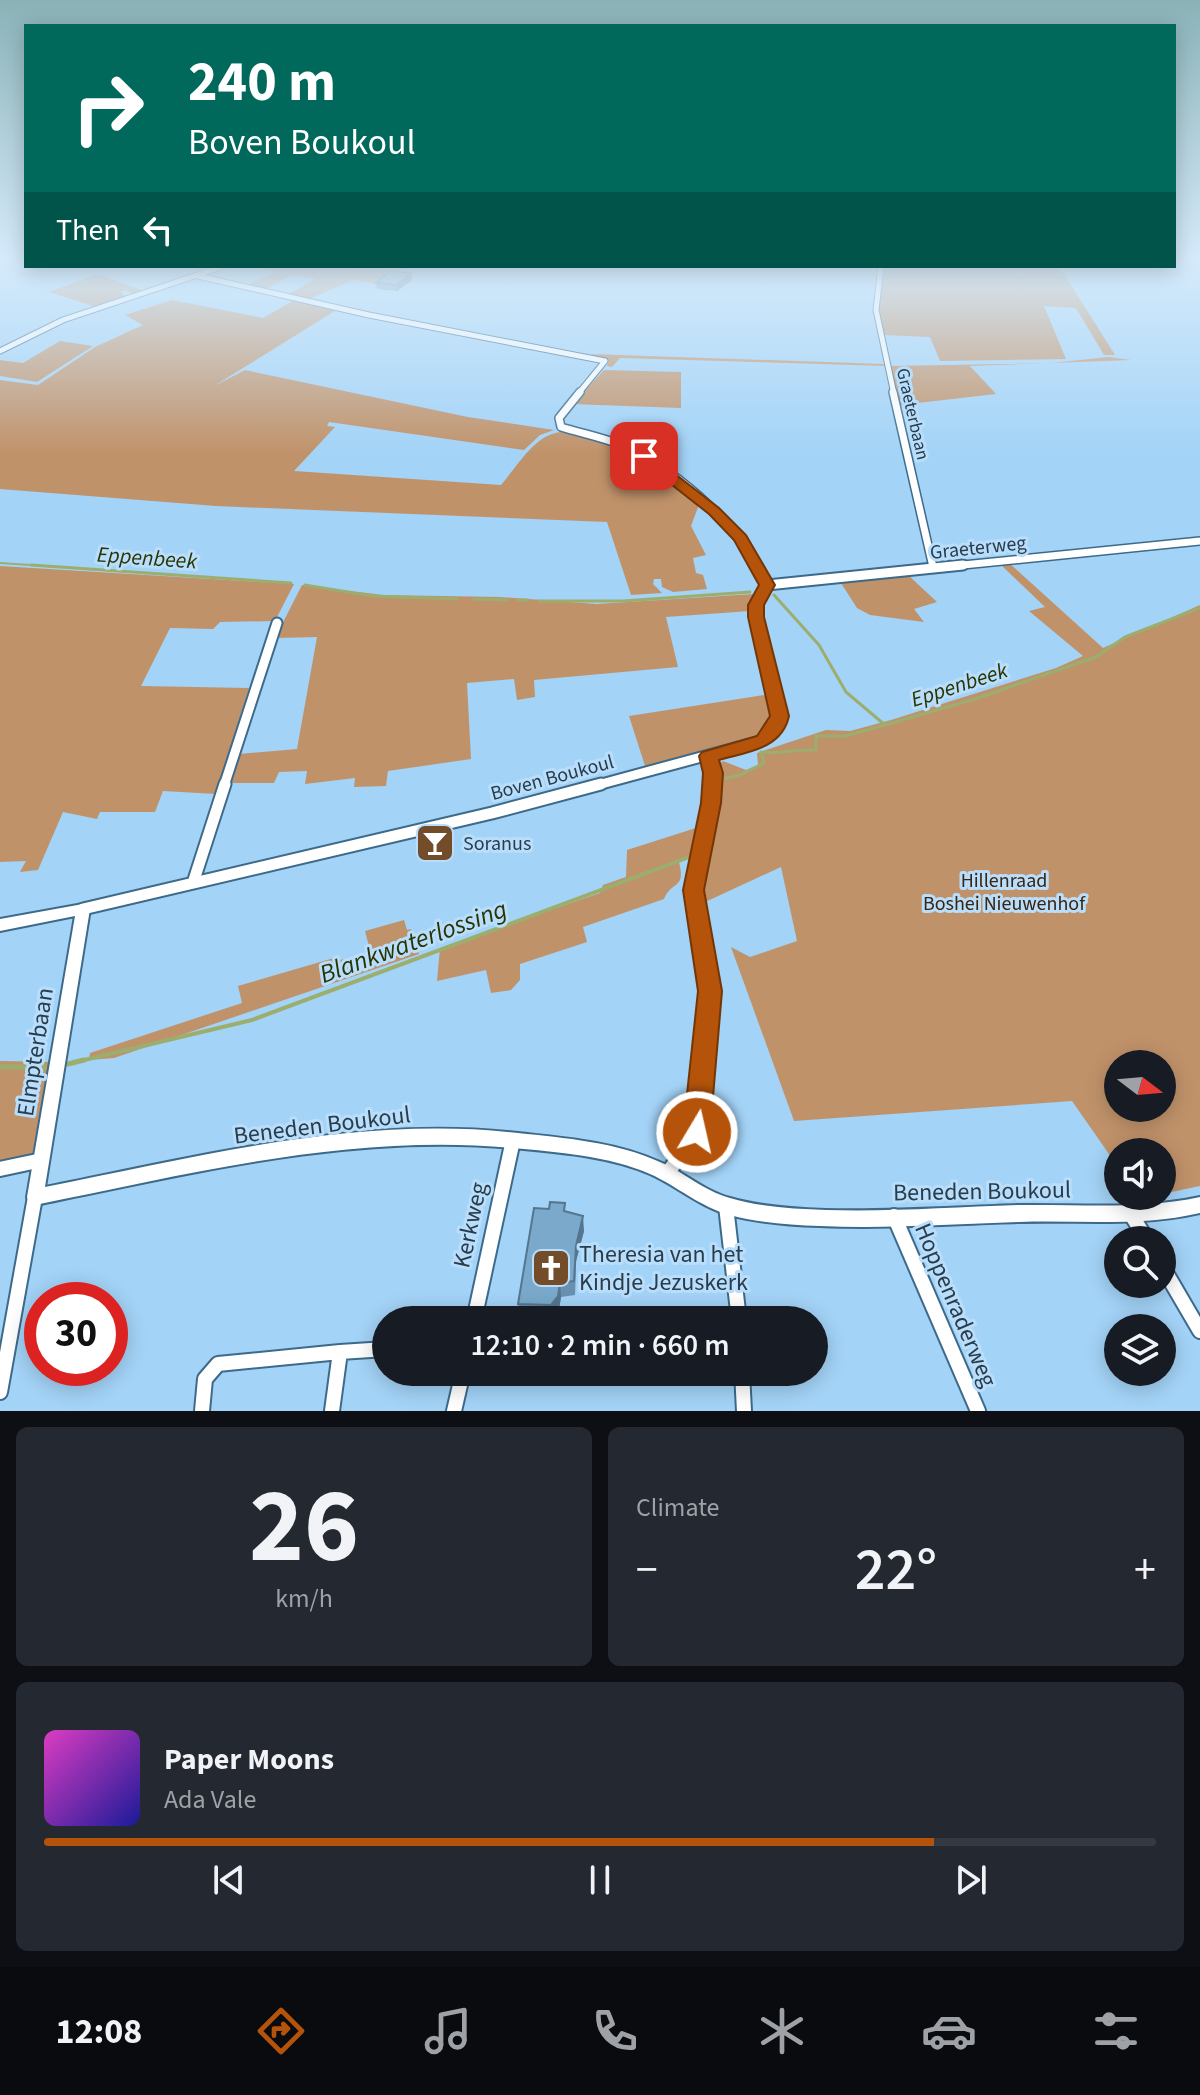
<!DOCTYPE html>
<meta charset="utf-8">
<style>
:root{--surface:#171b24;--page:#242831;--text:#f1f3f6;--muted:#9ea1a6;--line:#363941;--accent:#b45309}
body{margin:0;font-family:"Source Sans 3",sans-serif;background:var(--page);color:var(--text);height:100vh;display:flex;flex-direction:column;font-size:30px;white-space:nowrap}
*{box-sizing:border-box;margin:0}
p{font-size:26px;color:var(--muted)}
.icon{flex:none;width:44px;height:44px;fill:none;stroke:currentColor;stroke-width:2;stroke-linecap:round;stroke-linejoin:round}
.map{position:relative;height:1411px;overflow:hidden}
.details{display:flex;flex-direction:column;gap:16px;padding:16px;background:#0d0f14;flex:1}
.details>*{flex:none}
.guide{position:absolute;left:24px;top:24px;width:1152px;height:244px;border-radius:0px;box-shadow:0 4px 20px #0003;background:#00695c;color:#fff;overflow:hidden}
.needle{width:52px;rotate:106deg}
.fabs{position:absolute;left:1104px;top:1050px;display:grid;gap:16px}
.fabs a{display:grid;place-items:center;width:72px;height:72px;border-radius:50%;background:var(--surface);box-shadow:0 4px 20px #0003;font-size:40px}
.speed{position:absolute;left:24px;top:1282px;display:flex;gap:16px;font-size:40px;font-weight:700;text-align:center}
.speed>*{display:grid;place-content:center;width:104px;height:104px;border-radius:50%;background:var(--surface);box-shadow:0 4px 20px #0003;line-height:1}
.speed .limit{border:12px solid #d22;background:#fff;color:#111}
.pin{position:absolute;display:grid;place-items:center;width:68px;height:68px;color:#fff;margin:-34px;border-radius:16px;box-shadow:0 4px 12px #0006}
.me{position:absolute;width:88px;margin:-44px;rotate:9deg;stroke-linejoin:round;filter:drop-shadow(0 0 6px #0008)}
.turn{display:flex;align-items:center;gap:28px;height:168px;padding:0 32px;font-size:36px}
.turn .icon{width:104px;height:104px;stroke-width:2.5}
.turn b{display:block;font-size:56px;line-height:68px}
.then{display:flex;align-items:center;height:76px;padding:0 32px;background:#0003;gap:16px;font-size:30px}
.big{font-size:60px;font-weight:600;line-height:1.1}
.details .tile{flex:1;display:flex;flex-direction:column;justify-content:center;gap:12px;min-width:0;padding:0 28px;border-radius:12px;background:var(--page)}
.details .dial{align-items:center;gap:0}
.dial b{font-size:104px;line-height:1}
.song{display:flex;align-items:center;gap:24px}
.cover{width:96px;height:96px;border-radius:12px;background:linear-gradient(135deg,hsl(310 70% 55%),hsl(240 70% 35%))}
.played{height:8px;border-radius:4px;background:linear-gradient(90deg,var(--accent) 80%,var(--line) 80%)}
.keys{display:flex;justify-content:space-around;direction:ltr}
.heat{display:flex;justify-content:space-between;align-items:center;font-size:44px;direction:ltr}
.details .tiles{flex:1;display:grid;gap:16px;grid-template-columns:1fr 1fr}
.tile:last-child{grid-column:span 2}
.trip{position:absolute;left:372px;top:1306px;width:456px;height:80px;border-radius:40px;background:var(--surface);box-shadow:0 4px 20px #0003;font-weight:600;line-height:80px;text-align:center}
.tab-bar{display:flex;height:128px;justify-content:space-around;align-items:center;background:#090b0e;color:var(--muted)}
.tab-bar .icon{width:56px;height:56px}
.tab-bar .selected{color:var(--accent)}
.tab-bar b{font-size:36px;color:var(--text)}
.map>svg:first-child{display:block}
.green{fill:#c0926a;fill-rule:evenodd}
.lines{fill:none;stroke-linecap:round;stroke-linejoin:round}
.stream-far3{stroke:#9cae6e;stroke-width:2}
.stream-far2{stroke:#9cae6e;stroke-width:3}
.stream-far1{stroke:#9cae6e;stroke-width:4}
.stream{stroke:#9cae6e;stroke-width:5}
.minor-far4-casing{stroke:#3e6a8a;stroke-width:7}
.minor-far3-casing{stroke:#3e6a8a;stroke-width:10}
.minor-far2-casing{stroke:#3e6a8a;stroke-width:13}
.minor-far1-casing{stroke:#3e6a8a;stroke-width:15}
.minor-casing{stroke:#3e6a8a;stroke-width:18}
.tertiary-casing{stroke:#3e6a8a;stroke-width:4}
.minor-far4{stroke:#fff;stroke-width:5}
.minor-far3{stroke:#fff;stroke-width:7}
.minor-far2{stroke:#fff;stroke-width:9}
.minor-far1{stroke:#fff;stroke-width:11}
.minor{stroke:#fff;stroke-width:14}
.tertiary{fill:#fff;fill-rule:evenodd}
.wall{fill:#6991af}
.shaded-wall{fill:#55768e}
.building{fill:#7aa9cb;stroke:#55768e;stroke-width:2}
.route{fill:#b45309;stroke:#753606;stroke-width:2}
.labels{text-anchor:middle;stroke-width:6;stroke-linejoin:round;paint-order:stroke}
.far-street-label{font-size:18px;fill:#293c4b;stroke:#b8defc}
.street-label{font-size:20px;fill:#293c4b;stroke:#b8defc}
.poi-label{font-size:20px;fill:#293c4b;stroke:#b8defc;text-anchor:start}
.park-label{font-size:20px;fill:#3b2410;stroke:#b8defc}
.water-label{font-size:22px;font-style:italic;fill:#2a3402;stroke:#b8defc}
.near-street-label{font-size:24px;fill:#293c4b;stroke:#b8defc}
.near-poi-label{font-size:24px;fill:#293c4b;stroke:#b8defc;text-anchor:start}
.near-water-label{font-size:26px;font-style:italic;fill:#2a3402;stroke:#b8defc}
</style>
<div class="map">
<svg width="1200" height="1411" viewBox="0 0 1200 1411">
<rect width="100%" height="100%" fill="#a3d3f7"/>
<path class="green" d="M261 266 398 269 379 284 353 280 307 300 287 295 315 279 292 275 264 290 245 286 275 272 257 268Z
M882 266H1059L1115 355H1104L1076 308 1044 306 1066 359 940 361 930 337 883 335 879 309Z
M98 274 147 292 137 295 124 290 121 292 127 298 96 307 49 292Z
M296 299 338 309 214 386 245 370 468 417 554 430 540 435 524 450 329 422 327 426 335 427 294 471 501 485C514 470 529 445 547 436 591 415 670 473 700 502L691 526 706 555 693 558 696 573 703 575 707 589 673 592 662 587 661 579H654L653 584 662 593 631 595 607 522 216 506 0 489V380L38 385 95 347 143 325 125 315 172 300 263 318Z
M60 341 93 346 37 382 0 376V360L23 363Z
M591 354 884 364 885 366 620 358 612 367 607 366 609 361Z
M1108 357 1131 360 970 366 996 394 900 405 890 366 1052 363Z
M604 370 681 372V408L572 404Z
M1008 562 1103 648 1200 605V1186L1162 1194V1152H1118V1167L1072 1101 794 1121 731 947 750 957 797 941 781 867 703 903 717 797 715 768 723 761 746 770 758 765 757 753 826 730 850 731 891 720 1056 668 1083 656 1029 611 1045 607 999 563ZM1118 1064H1162V1108H1118Z
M0 566 294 584 275 621 220 622 213 629 170 628 141 686 249 688 216 794 163 791 155 812H100L97 819 63 812 38 870 20 872 26 861 0 862Z
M907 574 937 602 914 609 924 622 870 615 857 608 839 580Z
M302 585 383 595 500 597 597 604 754 594 750 611 666 617 678 667 534 680 535 697 517 700 514 679 467 683 471 759 388 771 386 786 354 787 355 778 305 784 307 771 279 772 274 783H231L239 754 297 749 317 637 275 638Z
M771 694 776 715 762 737 646 769 629 716Z
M699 827 694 855 679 862C686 890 672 880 664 899L583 927 587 942 520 964V980L511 990 491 993 486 970 437 981 440 948 600 893 603 885 626 877 627 850Z
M404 920 407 930 411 929 419 954 114 1058 89 1060 90 1053 242 1003 238 986 334 958 335 961 371 954 365 931Z
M0 1061 55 1062 37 1145 31 1156 0 1165Z"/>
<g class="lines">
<path class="stream-far3" d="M0 563 60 567"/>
<path class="stream-far2" d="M31 565 291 583
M305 585 372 596 457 599
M774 595 819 645 846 692 885 725 975 699 1096 657 1125 637 1200 608
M474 599 507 600
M518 600H528
M539 601H623L750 592
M718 780 740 775 764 763 761 752C781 754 797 749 816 750V736H845L885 725
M704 786V781"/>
<path class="stream-far1" d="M701 813 704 784
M76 1062 252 1020 692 856 697 836"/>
<path class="stream" d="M68 1064 84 1060
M0 1067H45"/>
<defs>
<path id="minor-far4" d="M881 266 876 310 894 394
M198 276 369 315 605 361 578 394
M0 351 63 320 224 266"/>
<path id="minor-far3" d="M580 392 559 418 561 427C580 433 602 437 621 445 675 469 728 515 757 567
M893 392 933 567
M943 567 1200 541"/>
<path id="minor-far2" d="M756 565 767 585
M708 756 712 786
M224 786 277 623
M594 786 764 740 777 725 779 716 756 617V605L767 585 963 565"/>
<path id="minor-far1" d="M193 883 225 784
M83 909 492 813 601 784
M705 1062 710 991 693 890 712 784"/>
<path id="minor" d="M0 1169 42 1160
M667 1174 697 1132 705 1060
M726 1206 739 1320
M894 1216 978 1411
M1132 1216 1147 1240
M1162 1266 1200 1331
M474 1320 513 1140
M340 1352 386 1349
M742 1372 744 1411
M0 1392 35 1197
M202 1411 205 1379 218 1364 340 1352 332 1411
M454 1411 463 1372"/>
<path id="tertiary" d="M83 904 88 905 90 909 45 1187C200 1156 359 1115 518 1133 565 1138 616 1142 660 1162 684 1172 704 1191 730 1198 760 1207 794 1209 826 1210 890 1212 955 1207 1019 1205 1080 1204 1140 1210 1200 1197V1213C1140 1227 1080 1220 1019 1222 953 1224 886 1229 820 1226 790 1225 759 1223 730 1215 700 1207 677 1186 650 1174 610 1156 556 1152 513 1148 351 1133 193 1173 35 1205L29 1203 27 1197 75 916 0 931V919Z"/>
</defs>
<use href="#minor-far4" class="minor-far4-casing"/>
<use href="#minor-far3" class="minor-far3-casing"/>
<use href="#minor-far2" class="minor-far2-casing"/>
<use href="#minor-far1" class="minor-far1-casing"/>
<use href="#minor" class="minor-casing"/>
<use href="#tertiary" class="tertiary-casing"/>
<use href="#minor-far4" class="minor-far4"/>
<use href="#minor-far3" class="minor-far3"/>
<use href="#minor-far2" class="minor-far2"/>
<use href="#minor-far1" class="minor-far1"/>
<use href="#minor" class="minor"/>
<use href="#tertiary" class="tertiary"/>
</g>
<path class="wall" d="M411 273 412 280 397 291 377 289 376 283Z
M565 1211 584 1231 576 1261 575 1295 561 1297 559 1310 552 1319 519 1318 518 1304Z"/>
<path class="shaded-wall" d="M411 273 412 280 397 291 396 285Z
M583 1216 584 1231 576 1261 575 1295 576 1246Z
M560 1283 561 1297 559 1310 552 1319 551 1305Z"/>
<path class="building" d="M390 271 411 273 396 285 376 283Z
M550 1202 565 1203 564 1211 583 1216 576 1246 574 1281 560 1283 558 1296 551 1305 518 1304 534 1208 549 1209Z"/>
<linearGradient id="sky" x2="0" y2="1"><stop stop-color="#89b2b7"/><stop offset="0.57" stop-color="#d6ebfb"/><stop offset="1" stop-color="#d6ebfb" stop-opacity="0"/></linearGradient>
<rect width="1200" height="454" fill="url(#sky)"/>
<path class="route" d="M639 453H648L719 508 746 535 775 585 764 605V617L789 716C782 749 747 752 719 760L723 773 721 803 704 890 722 991 710 1132 706 1141 697 1145 687 1141 683 1132 698 991 683 890 701 803 703 773 699 756 702 752 757 736 770 716 748 617V605L759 585 734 540 709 514 639 459Z"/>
<defs>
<symbol id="bar-square" viewBox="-11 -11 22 22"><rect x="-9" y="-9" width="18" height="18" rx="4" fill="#734c2a" stroke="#b8defc"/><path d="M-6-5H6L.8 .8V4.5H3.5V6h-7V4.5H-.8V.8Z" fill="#fff"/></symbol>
<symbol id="church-square" viewBox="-11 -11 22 22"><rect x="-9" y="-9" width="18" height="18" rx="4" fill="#734c2a" stroke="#b8defc"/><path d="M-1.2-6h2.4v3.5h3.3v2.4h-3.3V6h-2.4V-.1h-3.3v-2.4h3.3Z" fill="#fff"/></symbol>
</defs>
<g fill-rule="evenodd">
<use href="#bar-square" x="413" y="821" width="44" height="44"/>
<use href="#church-square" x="529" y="1246" width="44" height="44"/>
</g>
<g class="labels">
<g class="far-street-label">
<text transform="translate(913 414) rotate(77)" y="6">Graeterbaan</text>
</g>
<g class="street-label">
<text transform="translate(978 547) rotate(-6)" y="7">Graeterweg</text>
<text transform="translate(552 777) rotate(-15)" y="7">Boven Boukoul</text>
</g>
<g class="poi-label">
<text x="463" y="850">Soranus</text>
</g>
<g class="park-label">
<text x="1004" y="887">Hillenraad<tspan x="1004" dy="23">Boshei Nieuwenhof</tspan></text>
</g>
<g class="water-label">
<text transform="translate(147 557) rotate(4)" y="8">Eppenbeek</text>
<text transform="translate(959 684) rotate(-18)" y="8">Eppenbeek</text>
</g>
<g class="near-street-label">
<text transform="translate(35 1052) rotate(-81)" y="8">Elmpterbaan</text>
<text transform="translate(322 1125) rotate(-7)" y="8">Beneden Boukoul</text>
<text transform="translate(982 1191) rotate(-1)" y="8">Beneden Boukoul</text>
<text transform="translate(470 1225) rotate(-78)" y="8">Kerkweg</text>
<text transform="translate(956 1305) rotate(67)" y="8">Hoppenraderweg</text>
</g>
<g class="near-poi-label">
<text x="579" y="1262">Theresia van het<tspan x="579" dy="28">Kindje Jezuskerk</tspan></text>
</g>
<g class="near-water-label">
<text transform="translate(413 941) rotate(-20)" y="9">Blankwaterlossing</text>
</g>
</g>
</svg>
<div class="fabs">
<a><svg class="needle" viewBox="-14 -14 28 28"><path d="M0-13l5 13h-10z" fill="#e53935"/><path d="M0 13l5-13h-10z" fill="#9ea1a6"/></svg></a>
<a><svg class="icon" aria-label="sound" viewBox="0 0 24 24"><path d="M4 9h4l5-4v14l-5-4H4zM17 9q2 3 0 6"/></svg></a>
<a><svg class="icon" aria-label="search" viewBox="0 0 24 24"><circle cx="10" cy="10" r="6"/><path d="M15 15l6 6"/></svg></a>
<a><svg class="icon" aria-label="layers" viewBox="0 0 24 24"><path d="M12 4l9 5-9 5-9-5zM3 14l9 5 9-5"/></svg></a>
</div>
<div class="speed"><div class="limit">30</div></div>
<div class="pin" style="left:644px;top:456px;background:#d93025"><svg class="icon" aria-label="arrive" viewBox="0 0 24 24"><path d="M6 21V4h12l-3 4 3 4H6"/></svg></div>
<svg class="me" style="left:697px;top:1132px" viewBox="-20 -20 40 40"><circle r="17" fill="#b45309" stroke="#fff" stroke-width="3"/><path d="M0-11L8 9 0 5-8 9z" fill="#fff"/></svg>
<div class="trip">12:10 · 2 min · 660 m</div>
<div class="guide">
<div class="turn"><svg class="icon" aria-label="right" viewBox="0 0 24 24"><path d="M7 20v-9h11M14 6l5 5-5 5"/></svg><div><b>240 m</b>Boven Boukoul</div></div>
<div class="then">Then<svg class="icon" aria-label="left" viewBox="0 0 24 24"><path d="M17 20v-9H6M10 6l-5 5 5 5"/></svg></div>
</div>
</div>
<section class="details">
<div class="tiles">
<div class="tile dial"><b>26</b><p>km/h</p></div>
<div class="tile"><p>Climate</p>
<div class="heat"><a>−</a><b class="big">22°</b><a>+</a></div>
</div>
<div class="tile">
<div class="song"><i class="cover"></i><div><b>Paper Moons</b><p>Ada Vale</p></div></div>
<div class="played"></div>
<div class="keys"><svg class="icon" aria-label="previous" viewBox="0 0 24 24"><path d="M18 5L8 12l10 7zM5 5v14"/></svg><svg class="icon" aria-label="pause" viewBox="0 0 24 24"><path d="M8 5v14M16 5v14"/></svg><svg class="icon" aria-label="next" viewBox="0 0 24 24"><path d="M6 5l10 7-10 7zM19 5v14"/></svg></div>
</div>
</div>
</section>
<nav class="tab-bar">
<b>12:08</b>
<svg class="icon selected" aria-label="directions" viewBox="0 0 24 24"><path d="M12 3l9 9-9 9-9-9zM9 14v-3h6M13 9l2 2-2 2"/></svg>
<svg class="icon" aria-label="music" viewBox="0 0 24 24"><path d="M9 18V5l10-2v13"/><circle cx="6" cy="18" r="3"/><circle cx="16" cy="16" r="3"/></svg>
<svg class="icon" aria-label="phone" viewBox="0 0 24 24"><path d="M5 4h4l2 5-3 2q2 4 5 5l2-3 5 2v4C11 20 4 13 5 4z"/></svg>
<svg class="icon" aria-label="climate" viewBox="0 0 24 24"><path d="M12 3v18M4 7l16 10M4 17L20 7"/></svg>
<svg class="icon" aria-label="car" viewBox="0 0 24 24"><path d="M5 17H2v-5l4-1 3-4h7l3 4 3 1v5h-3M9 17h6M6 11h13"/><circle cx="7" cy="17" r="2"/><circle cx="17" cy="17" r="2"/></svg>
<svg class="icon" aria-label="filters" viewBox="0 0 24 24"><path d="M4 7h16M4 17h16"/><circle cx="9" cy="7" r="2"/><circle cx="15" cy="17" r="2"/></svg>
</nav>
